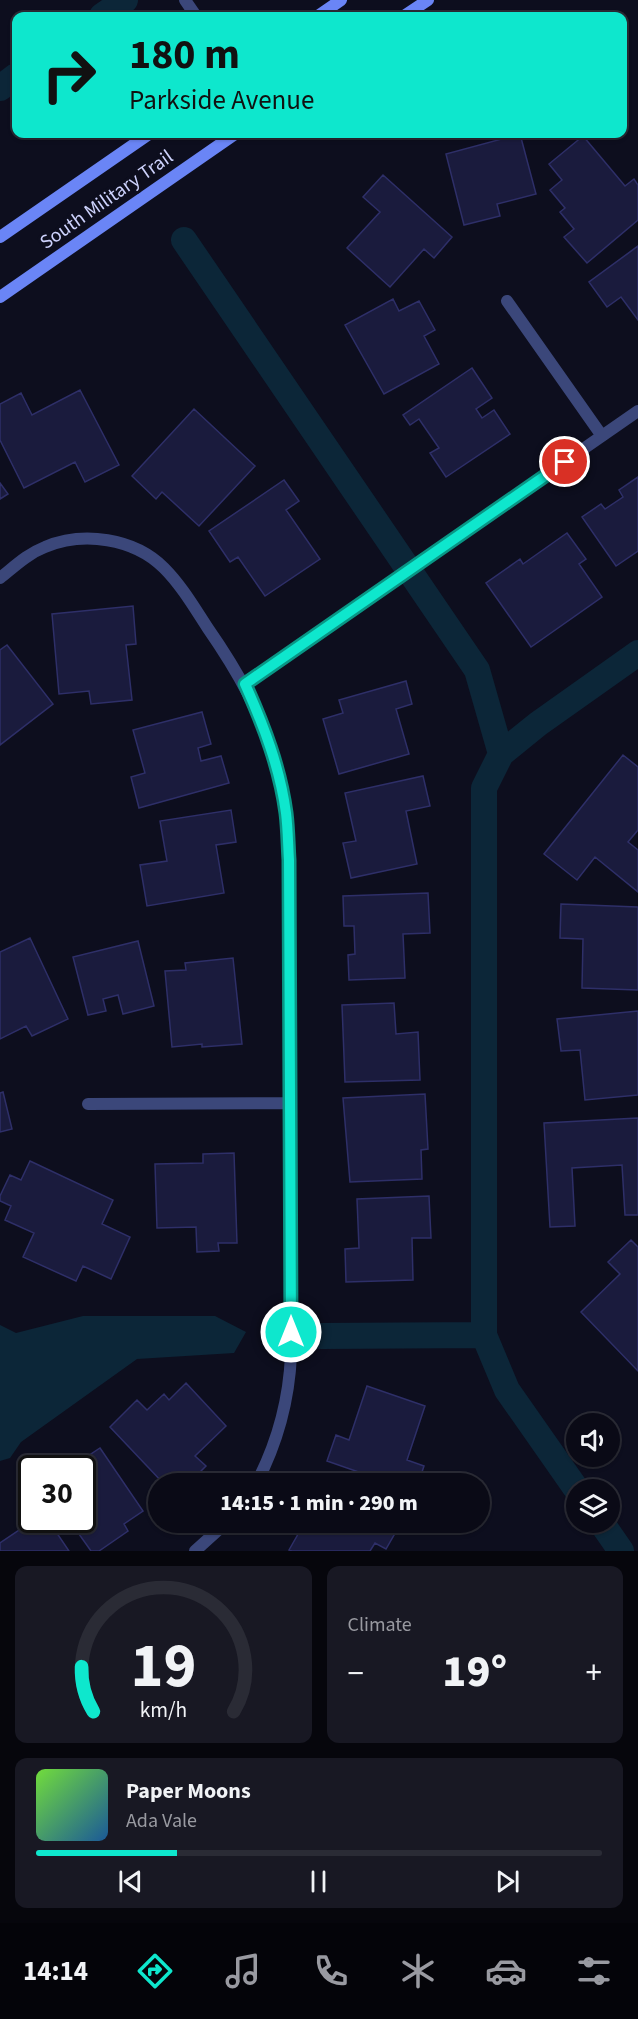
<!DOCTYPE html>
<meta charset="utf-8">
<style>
:root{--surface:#0a0a16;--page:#181823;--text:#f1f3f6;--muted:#999aa1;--line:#2a2b35;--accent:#0ee7cd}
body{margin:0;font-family:"Source Sans 3",sans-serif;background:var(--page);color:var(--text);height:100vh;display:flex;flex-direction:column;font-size:22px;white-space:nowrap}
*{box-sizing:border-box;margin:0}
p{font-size:20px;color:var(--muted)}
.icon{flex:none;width:33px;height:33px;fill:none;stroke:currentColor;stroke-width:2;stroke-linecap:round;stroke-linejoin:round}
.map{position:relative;height:1551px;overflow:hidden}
.panel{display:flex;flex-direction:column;gap:15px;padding:15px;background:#06060c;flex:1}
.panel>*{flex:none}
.hud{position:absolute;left:12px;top:12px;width:615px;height:126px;border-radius:12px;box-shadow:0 2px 4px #0004,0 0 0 2px var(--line);background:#0ee7cd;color:#111;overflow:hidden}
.fabs{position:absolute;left:566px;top:1413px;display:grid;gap:12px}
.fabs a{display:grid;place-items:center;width:54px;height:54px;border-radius:50%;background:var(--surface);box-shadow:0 2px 4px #0004,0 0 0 2px var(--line);font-size:30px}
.speed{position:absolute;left:18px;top:1455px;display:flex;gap:12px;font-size:30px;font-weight:700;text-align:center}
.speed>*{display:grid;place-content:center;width:78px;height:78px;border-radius:50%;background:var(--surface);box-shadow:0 2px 4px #0004,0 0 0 2px var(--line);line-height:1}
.speed .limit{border:3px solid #111;border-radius:9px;background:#fff;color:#111}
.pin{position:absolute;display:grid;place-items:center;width:51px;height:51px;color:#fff;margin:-26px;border:3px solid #fff;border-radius:50%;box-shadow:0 2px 6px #0007}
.me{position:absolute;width:66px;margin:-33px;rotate:0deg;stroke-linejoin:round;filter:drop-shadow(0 0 4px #0008)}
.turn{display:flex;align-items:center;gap:21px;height:126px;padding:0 18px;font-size:27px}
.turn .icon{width:78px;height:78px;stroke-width:2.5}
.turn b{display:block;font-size:42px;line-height:51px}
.big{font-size:45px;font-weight:800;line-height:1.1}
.panel .widget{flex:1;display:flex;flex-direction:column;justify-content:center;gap:9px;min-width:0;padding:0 21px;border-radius:12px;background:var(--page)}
.panel .dial{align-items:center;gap:0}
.dial svg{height:156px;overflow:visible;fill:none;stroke:var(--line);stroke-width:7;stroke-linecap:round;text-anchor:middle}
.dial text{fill:var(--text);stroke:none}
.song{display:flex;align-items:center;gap:18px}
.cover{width:72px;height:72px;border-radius:9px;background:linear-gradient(135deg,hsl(100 70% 55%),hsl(210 70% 35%))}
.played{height:6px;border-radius:3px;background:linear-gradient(90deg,var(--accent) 25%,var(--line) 25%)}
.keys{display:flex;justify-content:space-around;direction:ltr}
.heat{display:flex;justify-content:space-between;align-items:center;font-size:33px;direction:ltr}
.panel .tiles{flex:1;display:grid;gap:15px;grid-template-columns:1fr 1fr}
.widget:last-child{grid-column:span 2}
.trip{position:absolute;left:148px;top:1473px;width:342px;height:60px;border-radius:30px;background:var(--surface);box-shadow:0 2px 4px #0004,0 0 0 2px var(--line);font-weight:800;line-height:60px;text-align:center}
.tabs{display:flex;height:96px;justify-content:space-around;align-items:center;background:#040409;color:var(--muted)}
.tabs .icon{width:42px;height:42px}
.tabs .current{color:var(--accent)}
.tabs b{font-size:27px;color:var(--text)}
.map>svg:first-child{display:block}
.water{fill:#0c2638}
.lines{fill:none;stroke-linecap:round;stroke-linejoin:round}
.canal{stroke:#0c2638;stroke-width:26}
.building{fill:#1a1b3d;stroke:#2e2f68;stroke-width:1.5}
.street{stroke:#3b477a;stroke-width:12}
.secondary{stroke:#6a85f6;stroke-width:12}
.route-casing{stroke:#099685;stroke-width:15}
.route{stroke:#0ee7cd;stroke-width:10}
.labels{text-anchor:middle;stroke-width:6;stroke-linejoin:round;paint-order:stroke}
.street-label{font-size:20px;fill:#cdd2fc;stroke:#0d0e1e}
</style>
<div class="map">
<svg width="638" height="1551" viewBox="0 0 638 1551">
<rect width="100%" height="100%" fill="#0d0e1e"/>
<path class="water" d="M83 1316H215L246 1332 234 1353 137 1359 21 1442 10 1458 0 1461V1325L16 1333Z"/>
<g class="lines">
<path class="canal" d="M102 16 125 0
M0 88 16 76
M184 240 477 670 501 754
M321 1336 484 1335
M577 1490 507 1390 484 1335V788L501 754 538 724 638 653
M601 1522 621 1551"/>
</g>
<path class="building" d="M520 134 536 194 497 204 500 216 464 225 446 154Z
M583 136 625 186 634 179 638 185V220L587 263 564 237 574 229 560 212 565 208 550 190 562 180 549 164Z
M383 175 452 237 434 258 424 249 390 287 347 248 380 212 363 197Z
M638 246V320L621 297 607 307 589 282Z
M393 299 399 311 419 301 435 330 424 336 439 364 384 394 345 325Z
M472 368 492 398 476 409 482 418 494 410 510 434 446 477 430 453 439 448 419 419 410 425 403 415Z
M80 390 119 465 85 482 75 462 24 488 0 440V404L21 393 32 415Z
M194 409 255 466 199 526 162 492 156 499 132 476Z
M638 477V551L616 566 582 517 601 504 605 509 623 497 619 490Z
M284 480 299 501 286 510 320 559 265 596 238 557 230 562 209 531Z
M0 483 8 494 0 499Z
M567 533 586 559 579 564 602 597 531 647 486 583 520 559 523 564Z
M133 606 136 644 126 645 132 700 91 704 89 691 59 694 52 614Z
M7 645 53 704 0 745V650Z
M406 681 412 704 396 709 409 754 339 774 323 719 343 713 339 700Z
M202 712 211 744 198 748 201 761 221 756 229 783 139 808 131 777 145 773 133 730Z
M623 755 638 767V830L628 842 638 850V892L595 857 577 880 544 854Z
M423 776 430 806 406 811 417 864 351 878 343 843 356 841 345 793Z
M231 810 236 842 216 845 224 893 147 906 140 865 167 861 160 821Z
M428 893 430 933 403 934 405 978 349 980 348 955 355 954 354 926H344L343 896Z
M561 904 638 907V990L582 988 583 939 560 938Z
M30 938 68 1019 32 1036 26 1026 0 1039V952Z
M138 941 154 1006 123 1014 118 995 103 999 106 1011 88 1015 73 957Z
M233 958 242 1044 202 1047V1044L172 1047 165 971 186 970 185 963Z
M394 1003 396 1034 418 1032 420 1080 345 1082 342 1005Z
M638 1011V1095L585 1100 580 1050 561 1051 557 1019Z
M3 1092 12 1129 0 1132V1093Z
M425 1094 428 1149 421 1150 422 1179 350 1182 343 1098Z
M638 1118V1215H625L622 1165 572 1168 575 1226 550 1227 544 1123Z
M234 1153 237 1243H218L219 1251 197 1252 196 1227 157 1228 155 1164 203 1163V1154Z
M30 1161 113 1200 102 1224 130 1237 111 1279 83 1266 76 1281 23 1257 34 1233 5 1220 11 1206 0 1201V1196L10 1175 21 1180Z
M429 1196 431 1238H412L413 1280 346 1282 345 1249 359 1248 357 1199Z
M631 1240 638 1247V1371L581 1312 620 1274 608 1262Z
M186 1383 226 1426 195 1456 206 1466 188 1484H164L110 1427 137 1400 147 1410 164 1394 169 1400Z
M367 1386 425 1406 407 1460 424 1466 418 1484H393L327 1461 336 1435 349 1440Z
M100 1448 143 1511 124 1524 128 1531 99 1551H91L69 1520H82V1468H79L82 1466 79 1462Z
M34 1520H48L69 1551H0V1543Z
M305 1522H399L401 1523 386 1549 375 1543 370 1551H292L289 1550Z"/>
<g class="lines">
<path class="street" d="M185 0 196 16
M507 301 602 436
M0 578C14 567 27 554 45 547 83 531 134 538 164 568 181 585 194 607 207 627 239 673 260 711 276 765 285 796 287 828 289 860L291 1355C289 1401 278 1442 256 1484
M245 684 638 411
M88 1104 290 1103
M195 1551 227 1522"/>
<path class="secondary" d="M318 16 341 0
M404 16 428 0
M0 237 149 134
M0 297 235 134"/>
</g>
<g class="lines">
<defs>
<path id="route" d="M291 1332 289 860C288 845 288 829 286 813 280 768 264 726 245 684L565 462"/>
</defs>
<use href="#route" class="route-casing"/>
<use href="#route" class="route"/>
</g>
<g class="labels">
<g class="street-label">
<text transform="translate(106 199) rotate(-35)" y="7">South Military Trail</text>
</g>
</g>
</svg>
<div class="fabs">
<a><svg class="icon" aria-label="sound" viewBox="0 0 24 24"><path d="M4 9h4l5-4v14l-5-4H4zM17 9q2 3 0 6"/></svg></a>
<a><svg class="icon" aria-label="layers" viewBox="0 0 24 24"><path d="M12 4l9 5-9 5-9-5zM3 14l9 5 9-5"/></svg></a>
</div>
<div class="speed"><div class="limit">30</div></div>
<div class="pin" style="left:565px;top:462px;background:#d93025"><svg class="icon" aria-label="arrive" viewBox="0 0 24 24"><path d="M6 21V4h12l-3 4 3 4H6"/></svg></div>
<svg class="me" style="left:291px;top:1332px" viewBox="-20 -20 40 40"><circle r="17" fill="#0ee7cd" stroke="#fff" stroke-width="3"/><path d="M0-11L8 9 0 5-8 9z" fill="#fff"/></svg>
<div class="trip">14:15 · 1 min · 290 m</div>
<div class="hud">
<div class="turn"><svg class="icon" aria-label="right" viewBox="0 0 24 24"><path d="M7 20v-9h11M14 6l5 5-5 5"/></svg><div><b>180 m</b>Parkside Avenue</div></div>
</div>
</div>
<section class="panel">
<div class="tiles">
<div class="widget dial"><svg viewBox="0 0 100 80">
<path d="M14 69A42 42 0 1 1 86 69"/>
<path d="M14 69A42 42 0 0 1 8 46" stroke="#0ee7cd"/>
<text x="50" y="56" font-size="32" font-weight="700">19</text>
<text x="50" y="72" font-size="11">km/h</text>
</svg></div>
<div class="widget"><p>Climate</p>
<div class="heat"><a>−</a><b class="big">19°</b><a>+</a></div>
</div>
<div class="widget">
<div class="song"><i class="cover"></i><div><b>Paper Moons</b><p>Ada Vale</p></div></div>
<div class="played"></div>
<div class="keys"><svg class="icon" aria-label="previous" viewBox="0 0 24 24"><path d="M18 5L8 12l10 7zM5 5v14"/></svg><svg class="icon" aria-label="pause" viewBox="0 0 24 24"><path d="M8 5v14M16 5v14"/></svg><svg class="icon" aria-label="next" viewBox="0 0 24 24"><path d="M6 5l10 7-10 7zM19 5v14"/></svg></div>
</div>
</div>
</section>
<nav class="tabs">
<b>14:14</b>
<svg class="icon current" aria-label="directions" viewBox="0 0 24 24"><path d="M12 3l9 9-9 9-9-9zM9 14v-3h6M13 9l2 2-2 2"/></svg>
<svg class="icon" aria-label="music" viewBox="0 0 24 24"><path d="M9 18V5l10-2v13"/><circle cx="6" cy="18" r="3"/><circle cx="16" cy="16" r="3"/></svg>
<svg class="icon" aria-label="phone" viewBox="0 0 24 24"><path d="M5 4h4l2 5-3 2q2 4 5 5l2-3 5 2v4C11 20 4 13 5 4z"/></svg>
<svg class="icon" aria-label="climate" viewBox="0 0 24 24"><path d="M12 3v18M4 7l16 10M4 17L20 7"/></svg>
<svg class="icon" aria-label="car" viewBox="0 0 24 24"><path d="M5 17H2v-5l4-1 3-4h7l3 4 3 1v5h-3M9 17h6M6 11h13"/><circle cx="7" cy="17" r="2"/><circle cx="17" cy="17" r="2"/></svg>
<svg class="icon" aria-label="filters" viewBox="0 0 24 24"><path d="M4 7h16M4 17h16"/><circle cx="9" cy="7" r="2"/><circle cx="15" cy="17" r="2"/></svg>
</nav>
